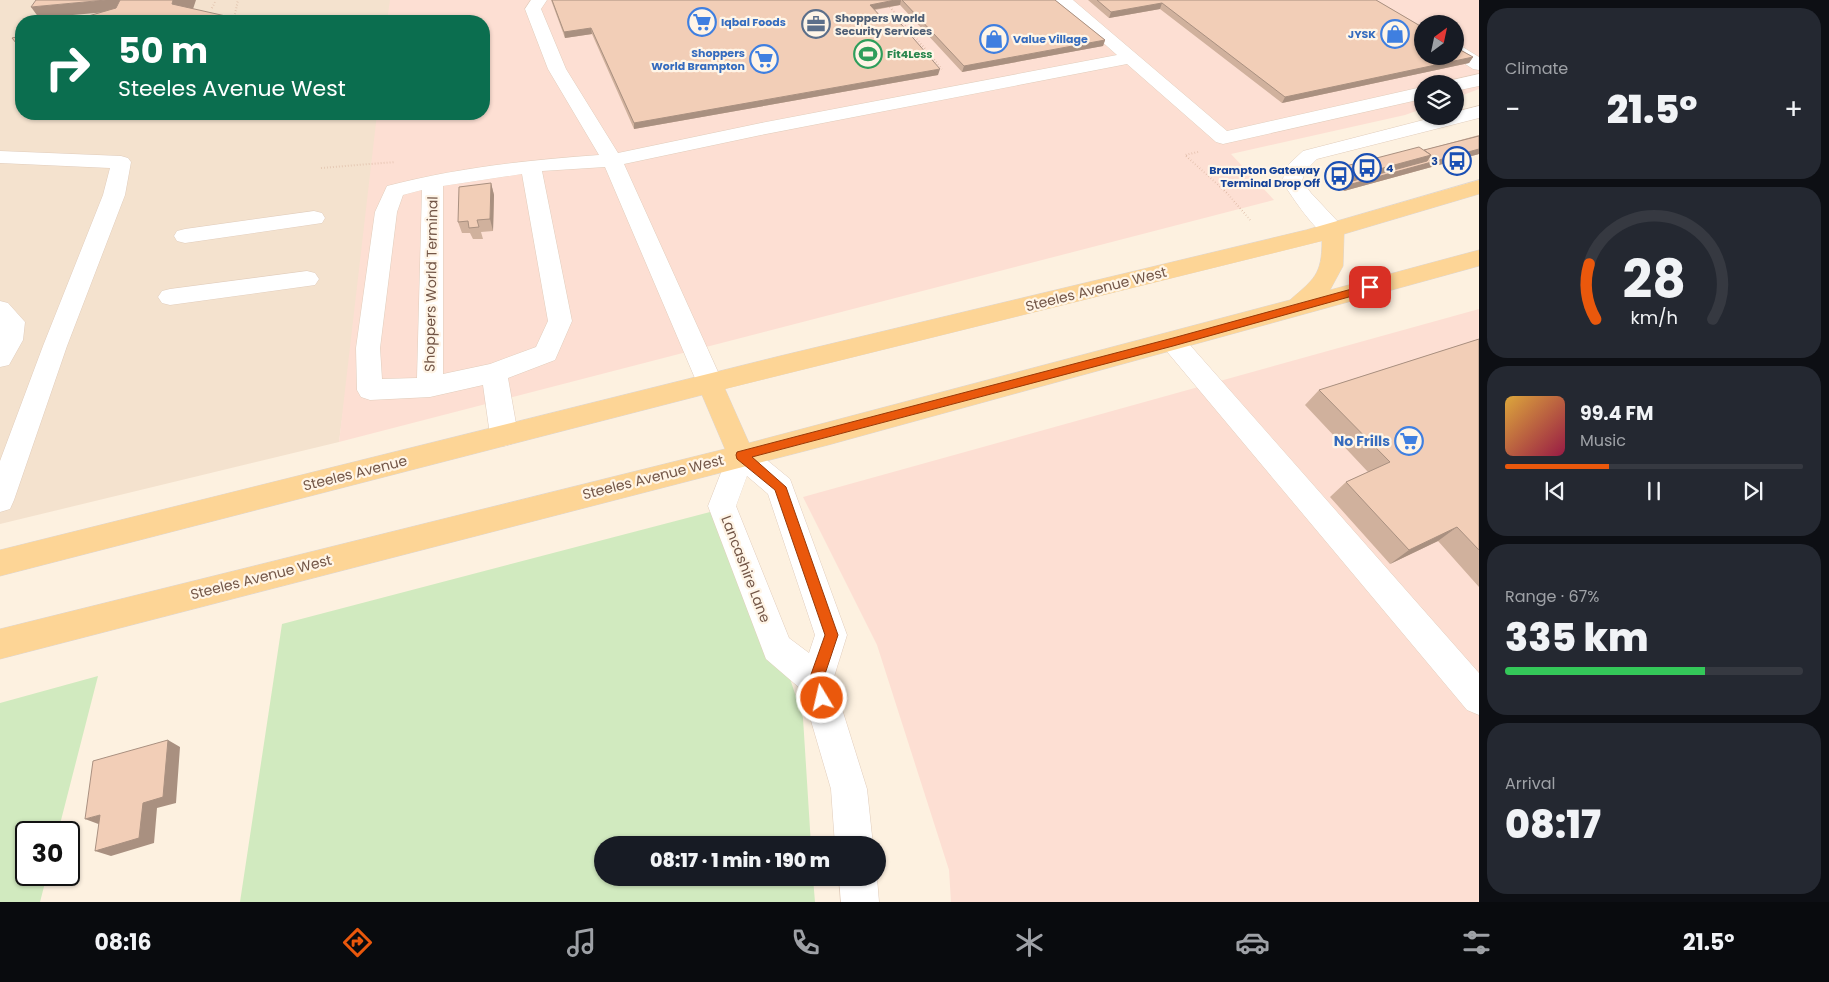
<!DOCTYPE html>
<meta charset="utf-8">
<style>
:root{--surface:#171b24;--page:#242831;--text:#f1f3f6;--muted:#9ea1a6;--line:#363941;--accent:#ea580c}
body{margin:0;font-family:Poppins,sans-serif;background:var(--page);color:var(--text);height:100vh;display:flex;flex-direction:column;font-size:19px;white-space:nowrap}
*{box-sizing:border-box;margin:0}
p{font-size:16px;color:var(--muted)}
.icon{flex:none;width:28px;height:28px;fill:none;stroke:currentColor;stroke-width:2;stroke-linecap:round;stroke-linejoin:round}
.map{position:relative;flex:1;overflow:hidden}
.panel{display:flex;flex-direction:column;gap:8px;padding:8px;background:#0d0f14;width:350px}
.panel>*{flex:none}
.top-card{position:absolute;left:15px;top:15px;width:475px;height:105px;border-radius:20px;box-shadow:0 1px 4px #0004;background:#0b6e4f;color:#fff;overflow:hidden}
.needle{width:32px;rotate:33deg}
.buttons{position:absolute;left:1414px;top:15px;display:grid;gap:10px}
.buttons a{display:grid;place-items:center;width:50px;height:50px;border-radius:50%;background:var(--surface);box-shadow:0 1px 4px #0004;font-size:25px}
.speed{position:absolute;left:15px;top:821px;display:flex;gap:10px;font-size:25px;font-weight:700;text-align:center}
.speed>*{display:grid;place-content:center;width:65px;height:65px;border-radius:50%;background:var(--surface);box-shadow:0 1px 4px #0004;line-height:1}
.speed .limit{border:2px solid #111;border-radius:8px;background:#fff;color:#111}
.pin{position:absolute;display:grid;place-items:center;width:42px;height:42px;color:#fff;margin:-21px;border-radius:10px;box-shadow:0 2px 8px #0006}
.me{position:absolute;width:55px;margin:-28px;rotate:351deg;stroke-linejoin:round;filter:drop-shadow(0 0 4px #0008)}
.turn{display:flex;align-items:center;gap:18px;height:105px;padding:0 20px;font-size:22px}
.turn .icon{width:65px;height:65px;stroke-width:2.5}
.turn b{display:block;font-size:35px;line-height:42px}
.big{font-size:38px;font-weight:800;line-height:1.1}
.panel .tile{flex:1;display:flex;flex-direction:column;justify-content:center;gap:8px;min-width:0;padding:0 18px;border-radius:20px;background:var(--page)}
.panel .dial{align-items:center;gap:0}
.dial svg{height:130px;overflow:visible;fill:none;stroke:var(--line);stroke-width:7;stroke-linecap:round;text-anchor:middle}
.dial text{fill:var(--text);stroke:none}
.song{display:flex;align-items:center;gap:15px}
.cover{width:60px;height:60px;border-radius:8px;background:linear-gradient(135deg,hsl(40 70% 55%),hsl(340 70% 35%))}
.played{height:5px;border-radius:2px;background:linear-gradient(90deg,var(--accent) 35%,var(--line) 35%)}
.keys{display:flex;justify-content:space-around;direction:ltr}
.heat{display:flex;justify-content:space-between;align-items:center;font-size:28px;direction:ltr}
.charge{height:8px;border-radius:4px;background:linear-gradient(90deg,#34c759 67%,var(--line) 0)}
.trip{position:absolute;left:594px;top:836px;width:292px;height:50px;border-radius:25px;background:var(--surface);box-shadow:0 1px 4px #0004;font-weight:800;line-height:50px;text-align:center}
.dock{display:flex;height:80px;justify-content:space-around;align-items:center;background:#090b0e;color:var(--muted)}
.dock .icon{width:35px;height:35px}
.dock .selected{color:var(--accent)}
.dock b{font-size:22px;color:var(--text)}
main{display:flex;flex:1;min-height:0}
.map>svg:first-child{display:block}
.residential{fill:#f4e2ce}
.commercial{fill:#fddfd3;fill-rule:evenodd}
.green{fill:#d1eabf}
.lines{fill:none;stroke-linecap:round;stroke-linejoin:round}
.minor-casing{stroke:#e1cdbc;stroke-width:1}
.major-casing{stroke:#ddd6d3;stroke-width:1}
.path{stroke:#d7b19b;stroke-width:2;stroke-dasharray:0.5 2.5;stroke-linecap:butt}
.minor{fill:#fff;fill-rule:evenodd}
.major{fill:#fdd596;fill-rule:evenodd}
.wall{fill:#d0b19d}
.shaded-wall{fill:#a99080}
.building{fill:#f2ceb7;stroke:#a99080}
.route{fill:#ea580c;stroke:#983908}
.labels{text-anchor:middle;stroke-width:4.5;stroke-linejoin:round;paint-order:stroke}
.far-service-label{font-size:11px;font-weight:bold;fill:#4e5e75;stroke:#fff5e7;text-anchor:start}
.far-shop-label{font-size:11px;font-weight:bold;fill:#366cbe;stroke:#fff5e7;text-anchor:start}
.far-leisure-label{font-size:11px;font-weight:bold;fill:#27864d;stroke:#fff5e7;text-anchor:start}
.far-transit-label{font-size:11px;font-weight:bold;fill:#164399;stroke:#fff5e7;text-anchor:end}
.street-label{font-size:14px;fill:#735647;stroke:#fff5e7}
.shop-label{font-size:14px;font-weight:bold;fill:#366cbe;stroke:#fff5e7;text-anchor:end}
</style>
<main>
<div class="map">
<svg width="1479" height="902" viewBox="0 0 1479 902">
<rect width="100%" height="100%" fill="#fdf1e0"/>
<path class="residential" d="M0 0H391L389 21H21V114H380L374 179 339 442 0 524Z"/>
<path class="commercial" d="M390 0H1479V89L1455 98V84H1422V109L1405 115 1231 154 1274 200 339 442 377 114H484V21H387ZM1422 24H1455V56H1422Z
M1479 309V902H951L949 870 877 645 803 497Z"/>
<path class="green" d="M733 506 803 718 811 845H602V878H813L815 902H240L282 624Z
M98 676 58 832H26V875H47L40 902H0V703Z"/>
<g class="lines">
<defs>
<path id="minor" d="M531 0H547L541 9 566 69 618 153 761 123 1117 55 1055 0H1073L1227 131 1422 87V99L1223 144 1216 142 1127 64 761 135 624 164 723 383 719 390 710 393 701 390 697 383 605 167 542 171 572 321 555 360 508 378 518 435 514 443 504 446 494 443 490 435 483 385 430 397 370 400 361 397 357 390 356 348 375 212 387 186C456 168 527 160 599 155L548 69 525 9ZM522 174 548 321 536 347 490 364 443 374V186ZM422 190 417 378 382 379 380 348 397 212 403 195Z
M1455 45 1461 46 1479 57V70L1473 69 1453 56H1455Z
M1479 74V86L1455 91V84H1447L1448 81Z
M1479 106V118L1317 159 1305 171 1302 181 1311 193 1341 225 1344 230 1341 235C1335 237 1330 238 1325 235 1312 227 1290 194 1282 181L1288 165 1303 151 1439 116H1455V112Z
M0 151 121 156 128 158 131 162 125 195 67 346 14 500 10 509 0 512V461L43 346 103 195 110 168 0 163Z
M314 211 322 213 325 218 322 223 185 243 177 241 174 236 177 231 185 229Z
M307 271 315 273 319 279 315 285 170 305 162 303 158 297 162 291 170 289Z
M0 301 8 303 25 322 23 340 9 365 0 367Z
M1173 333 1182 336 1479 673V715L1467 710 1164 348 1161 342 1164 336Z
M741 444 751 447 790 479 847 635 833 680 867 789 873 845H835L831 789 802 690 766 659 708 506 731 447ZM747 476 768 494 815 635 809 653 789 638 736 506Z
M839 878H877L879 902H841Z"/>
<path id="major" d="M1479 180V194L1344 234 1343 266 1330 290 1479 250V266L828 445 0 659V629L725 449 702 395 0 576V550L780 356 1306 230ZM1322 241C1322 275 1314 279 1290 300L749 443 725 389Z"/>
</defs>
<use href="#minor" class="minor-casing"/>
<use href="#major" class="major-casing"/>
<path class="path" d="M884 0 942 69
M212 8 216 0
M235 14 238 0
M1198 152 1185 155 1227 193 1251 221
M321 168 395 162"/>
<use href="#minor" class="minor"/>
<use href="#major" class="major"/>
</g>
<path class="wall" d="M551 0H1055L1105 40 1103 46 962 72 900 5 875 10 883 19 938 75 634 129 592 34 565 38Z
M1088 0H1376L1473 57 1469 63 1282 103 1160 9 1109 18Z
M1479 135V154L1344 191 1330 180 1338 168 1424 150Z
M491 183 494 195 493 231 481 232 483 239H473L470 233H462L458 222Z
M1479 339V587L1438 541 1390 564 1330 497 1346 482 1368 472 1305 405 1319 390Z"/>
<path class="shaded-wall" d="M106 0H124L118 11 39 18 31 7Z
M173 0H196L189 21 172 4Z
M895 0H901L900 5 870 10V5Z
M1162 3 1160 9 1109 18 1111 12Z
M591 28 592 34 565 38 564 32Z
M1105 40 1103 46 962 72 964 66Z
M1473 57 1469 63 1282 103 1285 97Z
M940 69 938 75 634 129V123Z
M1479 149V154L1344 191 1348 185 1345 183 1350 177 1431 155Z
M491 183 494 195 493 231 490 219Z
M1457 527 1438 541 1390 564 1409 550Z
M168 740 180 747 176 803 157 808 154 843 111 856 95 851 143 803Z
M100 815 101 825 85 819Z"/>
<path class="building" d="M36 0H106L31 7Z
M120 0H173L172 4 248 21H71L116 8Z
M552 0H895L870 5 883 19 901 24 940 69 634 123 591 28 564 32Z
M902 0H1055L1105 40 964 66Z
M1097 0H1376L1422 27V56H1455V47L1473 57 1285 97 1162 3 1111 12Z
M21 36V49L12 38Z
M1479 136V149L1348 185 1345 183 1427 161 1431 155 1424 150Z
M1419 147 1431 155 1350 177 1338 168Z
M491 183 490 219 477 220 479 227 469 228 468 221 458 222 459 187Z
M1479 339V550L1457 527 1409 550 1346 482 1390 462 1319 390Z
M168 740 163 797 143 803 139 838 95 851 100 815 85 819 93 761Z"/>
<path class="route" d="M1370 284 1375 287 1374 290 1173 346 752 457 786 487 838 635 823 680 828 698 826 703 822 705 817 703 809 680 825 635 775 490 737 459 736 455 737 452 1173 338Z"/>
<defs>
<symbol id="supermarket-ring" viewBox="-11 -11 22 22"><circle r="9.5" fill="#fff5e7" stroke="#3f7fe0" stroke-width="1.5"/><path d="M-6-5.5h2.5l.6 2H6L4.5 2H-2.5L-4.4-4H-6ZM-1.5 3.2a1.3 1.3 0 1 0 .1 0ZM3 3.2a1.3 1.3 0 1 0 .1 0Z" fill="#3f7fe0"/></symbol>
<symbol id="office-ring" viewBox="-11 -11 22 22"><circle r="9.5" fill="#fff5e7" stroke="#5c6f8a" stroke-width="1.5"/><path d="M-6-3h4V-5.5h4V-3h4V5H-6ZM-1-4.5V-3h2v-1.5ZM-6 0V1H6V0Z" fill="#5c6f8a"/></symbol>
<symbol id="shop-ring" viewBox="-11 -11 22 22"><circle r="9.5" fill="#fff5e7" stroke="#3f7fe0" stroke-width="1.5"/><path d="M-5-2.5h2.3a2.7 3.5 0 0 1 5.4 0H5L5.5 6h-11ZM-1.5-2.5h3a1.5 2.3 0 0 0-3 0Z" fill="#3f7fe0"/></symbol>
<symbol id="stadium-ring" viewBox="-11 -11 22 22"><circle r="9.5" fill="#fff5e7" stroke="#2e9e5b" stroke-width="1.5"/><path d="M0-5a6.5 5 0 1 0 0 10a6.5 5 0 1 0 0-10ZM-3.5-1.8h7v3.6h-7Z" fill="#2e9e5b"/></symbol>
<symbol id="bus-ring" viewBox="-11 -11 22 22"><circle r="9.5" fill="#fff5e7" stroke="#1a4fb4" stroke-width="1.5"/><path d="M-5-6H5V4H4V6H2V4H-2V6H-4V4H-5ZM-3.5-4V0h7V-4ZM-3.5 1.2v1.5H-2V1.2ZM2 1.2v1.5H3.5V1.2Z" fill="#1a4fb4"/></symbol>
</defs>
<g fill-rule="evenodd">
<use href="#supermarket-ring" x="686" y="6" width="32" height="32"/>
<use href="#office-ring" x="800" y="8" width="32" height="32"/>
<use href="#shop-ring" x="1379" y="18" width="32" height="32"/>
<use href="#shop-ring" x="978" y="23" width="32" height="32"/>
<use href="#stadium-ring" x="852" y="38" width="32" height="32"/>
<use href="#supermarket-ring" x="748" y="43" width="32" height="32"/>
<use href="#bus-ring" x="1441" y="145" width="32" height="32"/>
<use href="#bus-ring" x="1351" y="152" width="32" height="32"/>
<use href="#bus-ring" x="1323" y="160" width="32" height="32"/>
<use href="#supermarket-ring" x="1393" y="425" width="32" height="32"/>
</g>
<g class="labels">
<g class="far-service-label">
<text x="835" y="22">Shoppers World<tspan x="835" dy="13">Security Services</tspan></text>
</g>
<g class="far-shop-label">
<text x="721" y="26">Iqbal Foods</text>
<text x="1376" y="38" text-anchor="end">JYSK</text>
<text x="1013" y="43">Value Village</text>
<text x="745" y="57" text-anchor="end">Shoppers<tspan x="745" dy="13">World Brampton</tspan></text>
</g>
<g class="far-leisure-label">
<text x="887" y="58">Fit4Less</text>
</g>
<g class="far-transit-label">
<text x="1438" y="165">3</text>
<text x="1386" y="172" text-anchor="start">4</text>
<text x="1320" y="174">Brampton Gateway<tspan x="1320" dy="13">Terminal Drop Off</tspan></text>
</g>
<g class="street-label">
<text transform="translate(431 284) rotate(-89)" y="5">Shoppers World Terminal</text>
<text transform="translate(1096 289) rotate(-14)" y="5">Steeles Avenue West</text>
<text transform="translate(355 473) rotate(-14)" y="5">Steeles Avenue</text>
<text transform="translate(653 477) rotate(-14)" y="5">Steeles Avenue West</text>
<text transform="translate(746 569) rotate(69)" y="5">Lancashire Lane</text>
<text transform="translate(261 577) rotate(-14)" y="5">Steeles Avenue West</text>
</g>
<g class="shop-label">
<text x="1390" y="446">No Frills</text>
</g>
</g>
</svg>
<div class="buttons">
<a><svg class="needle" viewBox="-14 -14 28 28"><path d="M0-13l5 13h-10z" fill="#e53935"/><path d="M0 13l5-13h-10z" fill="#9ea1a6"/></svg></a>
<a><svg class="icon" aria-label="layers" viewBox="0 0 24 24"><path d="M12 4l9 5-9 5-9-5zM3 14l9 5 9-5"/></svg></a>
</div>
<div class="speed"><div class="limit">30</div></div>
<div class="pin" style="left:1370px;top:287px;background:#d93025"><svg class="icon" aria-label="arrive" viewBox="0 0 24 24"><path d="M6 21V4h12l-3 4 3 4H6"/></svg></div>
<svg class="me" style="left:822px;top:698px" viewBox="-20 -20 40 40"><circle r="17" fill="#ea580c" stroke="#fff" stroke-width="3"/><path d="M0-11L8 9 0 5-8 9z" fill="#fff"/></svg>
<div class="trip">08:17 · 1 min · 190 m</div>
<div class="top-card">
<div class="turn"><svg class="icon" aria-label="right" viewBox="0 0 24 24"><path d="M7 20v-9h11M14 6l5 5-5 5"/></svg><div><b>50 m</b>Steeles Avenue West</div></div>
</div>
</div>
<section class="panel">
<div class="tile"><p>Climate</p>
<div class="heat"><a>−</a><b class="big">21.5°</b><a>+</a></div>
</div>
<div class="tile dial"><svg viewBox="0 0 100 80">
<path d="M14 69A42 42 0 1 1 86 69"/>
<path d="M14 69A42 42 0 0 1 10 35" stroke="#ea580c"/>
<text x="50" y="56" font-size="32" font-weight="700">28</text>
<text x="50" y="72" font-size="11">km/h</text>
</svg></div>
<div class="tile">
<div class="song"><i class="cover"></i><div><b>99.4 FM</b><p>Music</p></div></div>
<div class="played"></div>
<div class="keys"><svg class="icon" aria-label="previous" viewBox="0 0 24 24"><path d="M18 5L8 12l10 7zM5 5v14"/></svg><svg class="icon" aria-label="pause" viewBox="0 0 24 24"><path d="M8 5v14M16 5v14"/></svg><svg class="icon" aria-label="next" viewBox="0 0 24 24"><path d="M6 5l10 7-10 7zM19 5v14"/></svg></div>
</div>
<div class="tile"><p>Range · 67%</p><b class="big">335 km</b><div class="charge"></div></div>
<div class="tile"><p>Arrival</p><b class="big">08:17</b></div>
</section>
</main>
<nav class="dock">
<b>08:16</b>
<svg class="icon selected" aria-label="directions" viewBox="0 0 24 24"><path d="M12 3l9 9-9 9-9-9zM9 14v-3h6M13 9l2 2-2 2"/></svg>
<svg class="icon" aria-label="music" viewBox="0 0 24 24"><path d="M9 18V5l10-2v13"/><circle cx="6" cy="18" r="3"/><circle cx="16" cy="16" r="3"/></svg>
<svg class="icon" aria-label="phone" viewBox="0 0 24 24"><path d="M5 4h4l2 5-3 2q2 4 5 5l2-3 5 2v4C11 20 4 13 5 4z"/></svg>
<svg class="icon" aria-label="climate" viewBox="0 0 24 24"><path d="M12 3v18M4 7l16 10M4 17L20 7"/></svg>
<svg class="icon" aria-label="car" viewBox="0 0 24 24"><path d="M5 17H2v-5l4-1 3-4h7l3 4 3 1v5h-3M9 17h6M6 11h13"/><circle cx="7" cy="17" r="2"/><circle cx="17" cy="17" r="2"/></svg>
<svg class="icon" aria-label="filters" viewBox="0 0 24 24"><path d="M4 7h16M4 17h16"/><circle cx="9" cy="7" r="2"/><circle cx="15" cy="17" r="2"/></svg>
<b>21.5°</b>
</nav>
